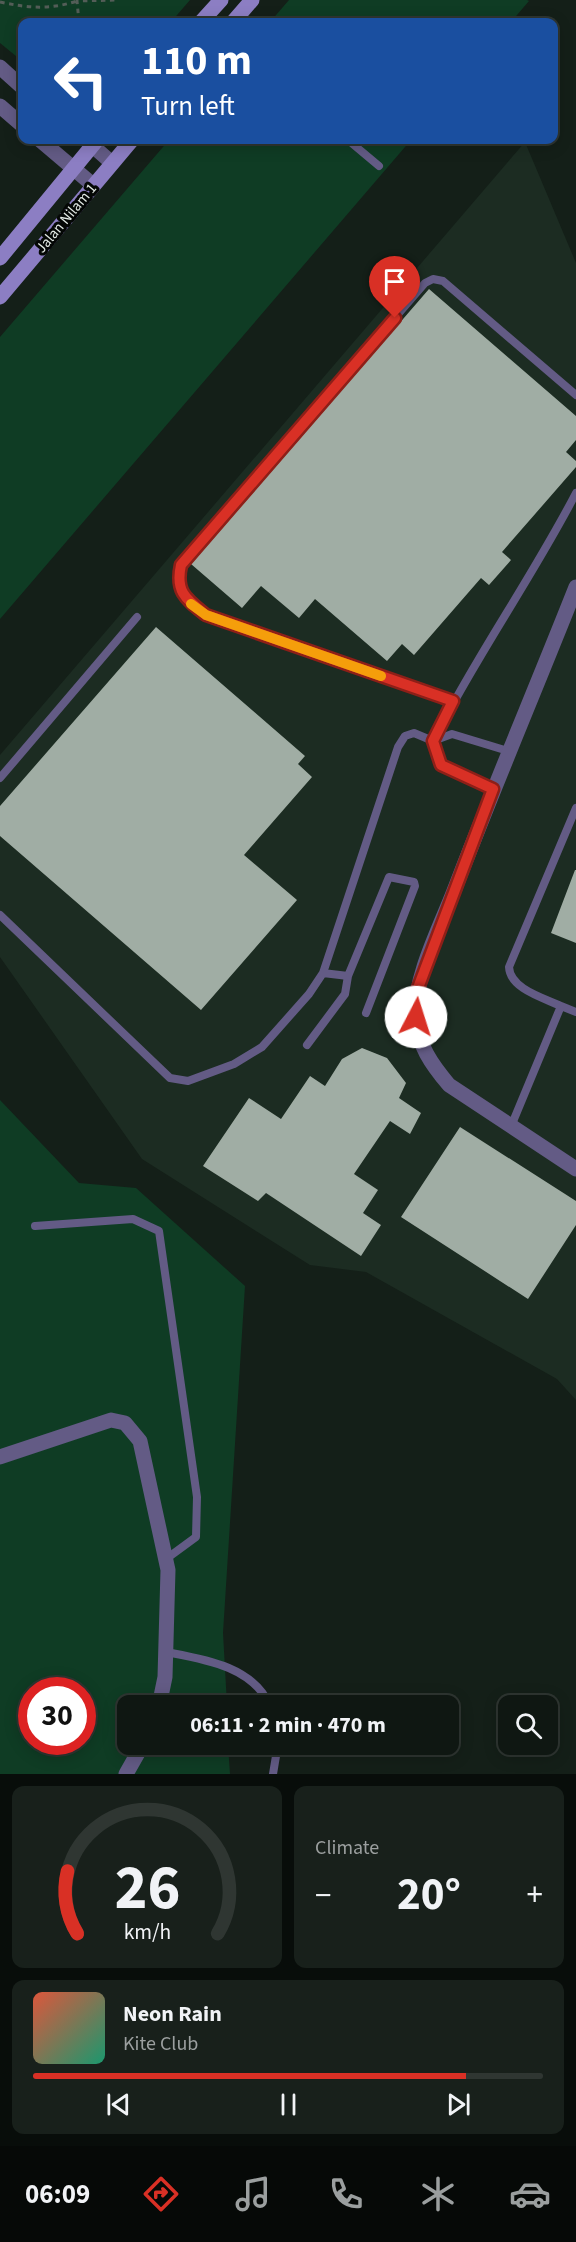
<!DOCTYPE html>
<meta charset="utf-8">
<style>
:root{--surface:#0f1712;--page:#18201b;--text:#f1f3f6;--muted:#9b9f9f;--line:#2f3632;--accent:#d93025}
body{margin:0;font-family:"Source Sans 3",sans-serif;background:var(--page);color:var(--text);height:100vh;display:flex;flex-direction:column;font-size:22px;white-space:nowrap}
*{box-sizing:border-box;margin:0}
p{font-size:20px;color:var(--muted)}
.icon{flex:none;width:33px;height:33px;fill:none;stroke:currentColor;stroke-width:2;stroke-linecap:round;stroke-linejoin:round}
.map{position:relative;height:1774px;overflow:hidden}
.drawer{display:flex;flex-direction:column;gap:12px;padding:12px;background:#080d0a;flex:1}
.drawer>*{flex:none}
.guide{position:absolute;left:18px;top:18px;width:540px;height:126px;border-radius:12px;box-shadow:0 3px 15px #0003,0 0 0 2px var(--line);background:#1a4fa0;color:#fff;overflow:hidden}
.fabs{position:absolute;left:498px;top:1695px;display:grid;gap:12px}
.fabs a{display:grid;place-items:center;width:60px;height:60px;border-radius:12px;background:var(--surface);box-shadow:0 3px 15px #0003,0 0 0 2px var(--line);font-size:30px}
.speed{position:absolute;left:18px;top:1677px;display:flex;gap:12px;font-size:30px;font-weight:700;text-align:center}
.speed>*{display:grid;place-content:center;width:78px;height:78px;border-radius:50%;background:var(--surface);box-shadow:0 3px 15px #0003,0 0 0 2px var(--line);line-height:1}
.speed .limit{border:9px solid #d22;background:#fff;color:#111}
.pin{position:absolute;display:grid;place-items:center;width:51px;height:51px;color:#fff;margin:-62px -26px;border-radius:50% 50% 50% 0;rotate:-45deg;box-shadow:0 0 6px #0007}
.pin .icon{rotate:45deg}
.me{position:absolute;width:66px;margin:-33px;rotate:5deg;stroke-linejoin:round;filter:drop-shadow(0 0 4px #0008)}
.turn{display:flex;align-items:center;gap:21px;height:126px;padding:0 24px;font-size:27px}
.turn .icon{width:78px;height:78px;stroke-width:2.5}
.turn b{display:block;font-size:42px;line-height:51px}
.big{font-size:45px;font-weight:700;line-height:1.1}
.drawer .tile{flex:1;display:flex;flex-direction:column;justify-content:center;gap:9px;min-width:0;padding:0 21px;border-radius:12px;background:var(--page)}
.drawer .dial{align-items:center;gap:0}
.dial svg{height:156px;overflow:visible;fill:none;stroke:var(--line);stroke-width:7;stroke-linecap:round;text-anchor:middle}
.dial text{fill:var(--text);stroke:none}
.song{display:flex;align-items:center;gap:18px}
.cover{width:72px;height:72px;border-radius:9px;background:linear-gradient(135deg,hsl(10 70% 55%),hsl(160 70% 35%))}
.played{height:6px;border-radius:3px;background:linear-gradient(90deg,var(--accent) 85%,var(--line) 85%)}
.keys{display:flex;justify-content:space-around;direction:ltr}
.heat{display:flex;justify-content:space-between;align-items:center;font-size:33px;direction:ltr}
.drawer .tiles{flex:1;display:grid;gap:12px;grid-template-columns:1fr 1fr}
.tile:last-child{grid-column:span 2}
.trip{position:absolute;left:117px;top:1695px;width:342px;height:60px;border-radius:12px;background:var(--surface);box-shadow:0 3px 15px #0003,0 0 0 2px var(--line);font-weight:700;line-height:60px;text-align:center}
.dock{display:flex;height:96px;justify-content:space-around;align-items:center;background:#060907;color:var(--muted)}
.dock .icon{width:42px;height:42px}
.dock .current{color:var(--accent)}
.dock b{font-size:27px;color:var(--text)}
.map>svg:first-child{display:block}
.built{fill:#1c2c22}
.green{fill:#0f3c24;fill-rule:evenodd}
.building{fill:#a0ada4}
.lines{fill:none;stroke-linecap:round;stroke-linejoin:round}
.path{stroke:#535d57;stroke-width:3;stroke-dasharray:4.5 4.5;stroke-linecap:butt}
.lane{stroke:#635b85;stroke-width:8}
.street{stroke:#635b85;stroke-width:15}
.secondary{stroke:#8c7ec3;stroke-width:15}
.route-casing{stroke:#8d1f18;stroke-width:15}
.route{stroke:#d93025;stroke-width:10}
.slow{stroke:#f59e0b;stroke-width:10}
.labels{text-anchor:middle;stroke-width:6;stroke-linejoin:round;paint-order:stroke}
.street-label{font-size:15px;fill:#e2e9e4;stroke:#040705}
</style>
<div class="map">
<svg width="576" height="1774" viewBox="0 0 576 1774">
<rect width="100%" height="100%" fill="#141f18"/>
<path class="built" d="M525 142 576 263V1400L557 1379 366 1272 310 1265 142 1159 0 957V755Z"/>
<path class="green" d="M0 0H190L171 22H22V61L0 43Z
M289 0H527L529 1 511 22H270Z
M169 140H411L0 619V337Z
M0 1100 79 1183 136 1188 245 1286 223 1633 227 1705 128 1706V1744L228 1745 230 1774H0ZM32 1690H82V1742H32Z"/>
<path class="building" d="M429 289 576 416V440L566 452 576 461V467L502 552 511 560 489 585 481 578 414 655 402 644 387 661 315 599 299 618 261 586 242 608 191 564Z
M156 627 305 756 298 764 312 777 244 855 297 900 201 1010 0 836V806Z
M575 870H576V943L551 933Z
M362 1048 387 1058 406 1083 399 1098 421 1113 410 1134 390 1121 354 1174 378 1190 363 1213 381 1225 361 1256 266 1193 258 1201 203 1166 249 1098 281 1119 310 1076 325 1086 342 1059Z
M460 1127 576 1201V1225L528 1299 401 1217Z"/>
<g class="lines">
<path class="path" d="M0 2C28 8 49 10 77 1
M79 22 77 1 116 0"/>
<path class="lane" d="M348 140 379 166
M453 701 206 615C186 599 175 592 181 565L425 283 433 279 443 281 576 395
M433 741 452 734 508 751
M0 778 137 617
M493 789 441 765 433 741C476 656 532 578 576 493
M0 915 170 1078 188 1081 234 1064 262 1047 309 994 323 973 398 747 405 736 414 733 433 741
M323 973 348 976 389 877 414 882 415 886 366 1013
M561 1006C544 998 510 989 509 967L576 808
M307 1045 345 994 348 976
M512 1124 561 1006 576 1012
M35 1226 133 1219 159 1231 197 1497 196 1537 166 1559
M166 1652C203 1659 253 1666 270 1706
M273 1774 278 1744"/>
<path class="street" d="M0 67 22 87
M0 106 22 125
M40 140 93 185
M86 140 112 163
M576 587C536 688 493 789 454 891 440 927 413 979 416 1017 417 1044 432 1065 449 1085L576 1169
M0 1457 111 1420 125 1423 140 1441 168 1570 165 1677 159 1706
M126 1774 143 1744"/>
<path class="secondary" d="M201 22 221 0
M233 22 252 0
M0 258 97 140
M0 297 132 140"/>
</g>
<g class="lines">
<defs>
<path id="route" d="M395 318 181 565C175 592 186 599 206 615L453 701 433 741 441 765 493 789 418 988 416 1017"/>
</defs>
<use href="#route" class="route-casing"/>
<use href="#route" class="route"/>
<path class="slow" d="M191 604 206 615 381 676"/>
</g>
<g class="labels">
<g class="street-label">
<text transform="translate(66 218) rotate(-50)" y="5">Jalan Nilam 1</text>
</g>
</g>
</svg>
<div class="fabs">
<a><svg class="icon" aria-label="search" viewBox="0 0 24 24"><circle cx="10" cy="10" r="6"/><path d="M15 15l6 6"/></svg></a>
</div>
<div class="speed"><div class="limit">30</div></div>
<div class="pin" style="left:395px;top:318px;background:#d93025"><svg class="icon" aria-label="arrive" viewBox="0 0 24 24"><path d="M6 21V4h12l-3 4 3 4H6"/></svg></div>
<svg class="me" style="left:416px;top:1017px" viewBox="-20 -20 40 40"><circle r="19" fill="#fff"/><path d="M0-13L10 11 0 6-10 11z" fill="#d93025"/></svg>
<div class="trip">06:11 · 2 min · 470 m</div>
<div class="guide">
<div class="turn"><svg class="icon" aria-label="left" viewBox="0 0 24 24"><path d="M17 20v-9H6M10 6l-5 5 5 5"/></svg><div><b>110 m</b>Turn left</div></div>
</div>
</div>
<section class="drawer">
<div class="tiles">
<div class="tile dial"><svg viewBox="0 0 100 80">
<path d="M14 69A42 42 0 1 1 86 69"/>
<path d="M14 69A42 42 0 0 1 9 37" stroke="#d93025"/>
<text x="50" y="56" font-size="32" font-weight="700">26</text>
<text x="50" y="72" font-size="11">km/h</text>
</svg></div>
<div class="tile"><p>Climate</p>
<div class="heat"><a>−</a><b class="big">20°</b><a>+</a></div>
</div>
<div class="tile">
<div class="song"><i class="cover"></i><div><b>Neon Rain</b><p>Kite Club</p></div></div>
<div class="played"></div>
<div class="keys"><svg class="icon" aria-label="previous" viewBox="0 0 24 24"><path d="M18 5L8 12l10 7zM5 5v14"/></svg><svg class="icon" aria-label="pause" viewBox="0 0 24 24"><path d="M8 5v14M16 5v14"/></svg><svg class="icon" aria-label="next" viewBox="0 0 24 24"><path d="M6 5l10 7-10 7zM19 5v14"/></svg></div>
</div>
</div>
</section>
<nav class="dock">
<b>06:09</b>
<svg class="icon current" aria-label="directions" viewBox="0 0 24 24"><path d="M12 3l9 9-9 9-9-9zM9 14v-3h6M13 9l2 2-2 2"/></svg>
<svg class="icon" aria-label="music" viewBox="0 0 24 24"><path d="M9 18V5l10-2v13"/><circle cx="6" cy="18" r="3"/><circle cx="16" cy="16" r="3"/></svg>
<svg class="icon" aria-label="phone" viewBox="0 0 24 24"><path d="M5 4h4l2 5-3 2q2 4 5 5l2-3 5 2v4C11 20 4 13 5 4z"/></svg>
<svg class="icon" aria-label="climate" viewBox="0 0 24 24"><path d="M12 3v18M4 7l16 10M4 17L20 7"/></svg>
<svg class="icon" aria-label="car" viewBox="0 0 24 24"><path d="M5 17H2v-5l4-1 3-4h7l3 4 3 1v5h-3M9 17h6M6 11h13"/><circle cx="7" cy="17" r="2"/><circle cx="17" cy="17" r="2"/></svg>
</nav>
